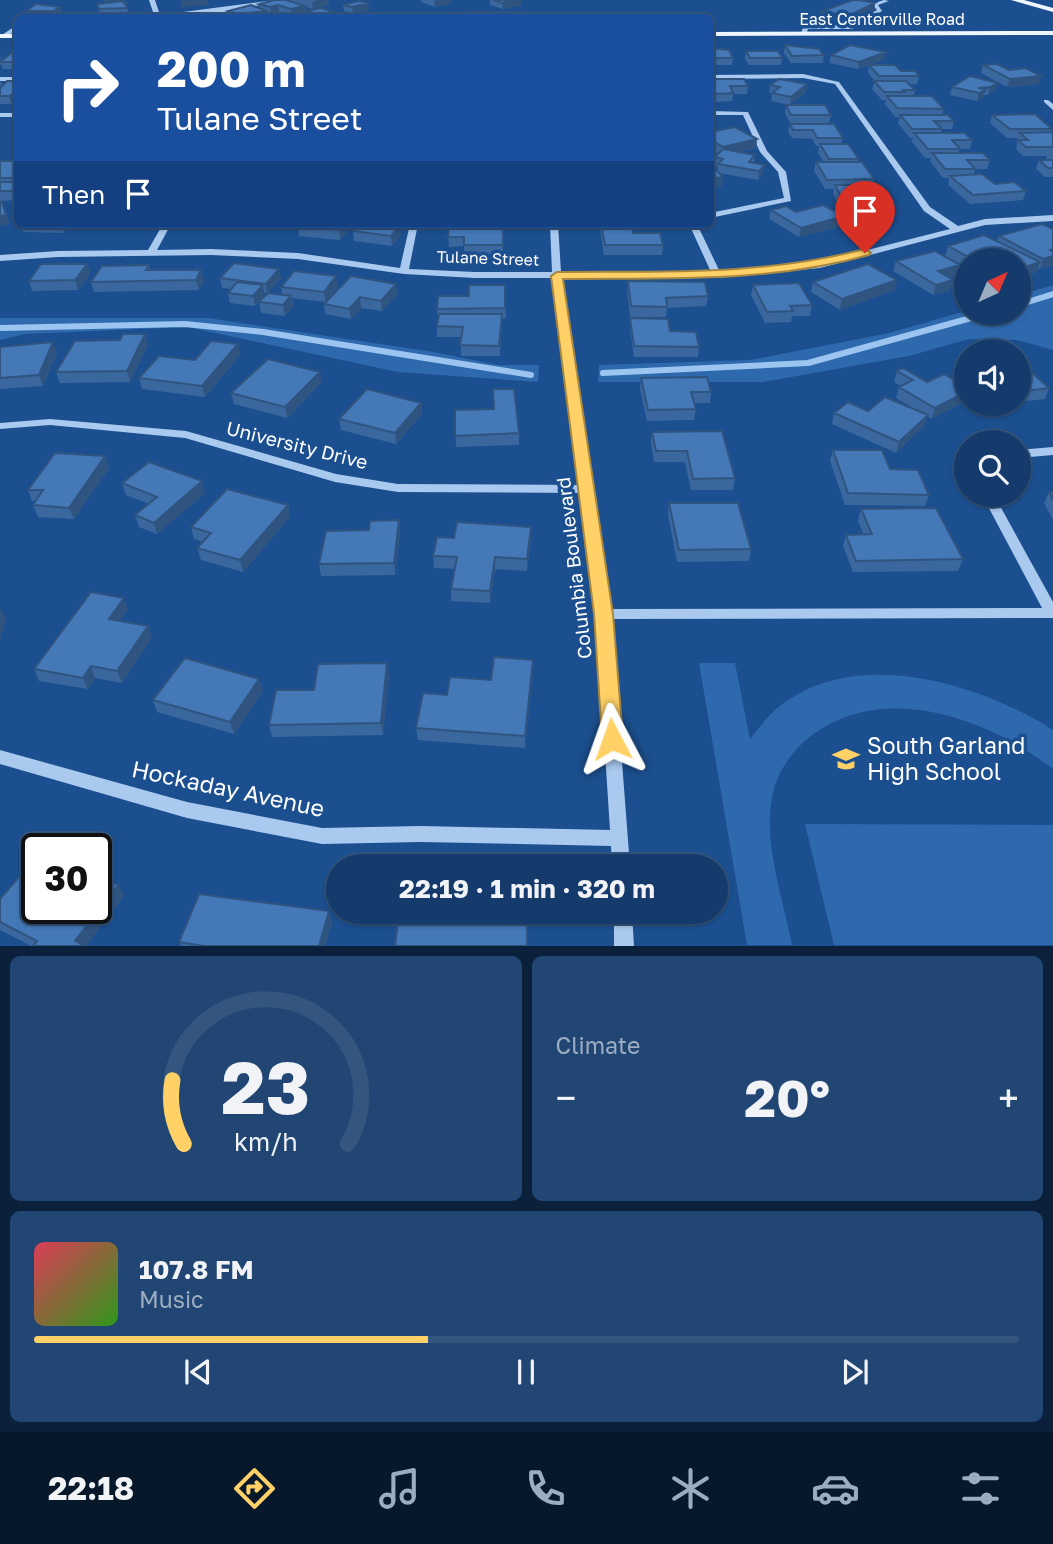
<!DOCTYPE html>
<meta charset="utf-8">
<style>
:root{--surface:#143b6b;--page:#214673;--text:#f1f3f6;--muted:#9dadc1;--line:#33557e;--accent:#ffd166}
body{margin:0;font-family:"Golos Text",sans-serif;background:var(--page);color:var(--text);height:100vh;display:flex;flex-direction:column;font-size:26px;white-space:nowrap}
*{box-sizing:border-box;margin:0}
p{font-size:23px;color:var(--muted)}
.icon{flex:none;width:38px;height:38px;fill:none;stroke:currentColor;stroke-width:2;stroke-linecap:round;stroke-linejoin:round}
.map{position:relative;height:946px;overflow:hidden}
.sheet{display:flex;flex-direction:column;gap:10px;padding:10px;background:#0b203b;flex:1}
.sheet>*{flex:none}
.banner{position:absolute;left:14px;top:14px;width:700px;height:214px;border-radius:10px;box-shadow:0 2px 5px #0004,0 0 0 2px var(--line);background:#1a4fa0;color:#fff;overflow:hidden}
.needle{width:46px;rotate:44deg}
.fabs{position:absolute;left:954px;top:248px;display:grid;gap:14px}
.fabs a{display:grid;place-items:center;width:77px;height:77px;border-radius:50%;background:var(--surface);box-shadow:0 2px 5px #0004,0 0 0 2px var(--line);font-size:35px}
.speed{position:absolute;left:21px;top:833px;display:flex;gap:14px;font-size:35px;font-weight:700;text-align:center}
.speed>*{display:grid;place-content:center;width:91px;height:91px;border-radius:50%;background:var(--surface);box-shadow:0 2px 5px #0004,0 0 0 2px var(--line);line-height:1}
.speed .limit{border:4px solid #111;border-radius:10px;background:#fff;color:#111}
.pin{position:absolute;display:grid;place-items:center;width:60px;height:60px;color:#fff;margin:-72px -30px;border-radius:50% 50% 50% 0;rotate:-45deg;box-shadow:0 0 7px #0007}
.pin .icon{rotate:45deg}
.me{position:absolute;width:77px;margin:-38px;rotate:356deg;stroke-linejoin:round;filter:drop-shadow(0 0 5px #0008)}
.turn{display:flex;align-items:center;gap:24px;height:147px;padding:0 28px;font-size:32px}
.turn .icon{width:91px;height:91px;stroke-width:2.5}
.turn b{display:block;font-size:49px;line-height:60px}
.then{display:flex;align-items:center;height:66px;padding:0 28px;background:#0003;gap:14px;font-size:26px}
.big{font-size:52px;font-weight:700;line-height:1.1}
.sheet .card{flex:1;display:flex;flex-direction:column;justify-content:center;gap:10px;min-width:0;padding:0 24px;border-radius:10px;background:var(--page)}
.sheet .dial{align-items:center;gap:0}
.dial svg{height:182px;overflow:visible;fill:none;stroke:var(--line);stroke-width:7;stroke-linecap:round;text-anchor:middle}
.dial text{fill:var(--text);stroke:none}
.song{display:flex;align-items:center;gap:21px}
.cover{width:84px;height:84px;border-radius:10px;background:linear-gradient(135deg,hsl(350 70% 55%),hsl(110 70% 35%))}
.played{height:7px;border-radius:4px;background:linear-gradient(90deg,var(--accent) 40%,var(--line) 40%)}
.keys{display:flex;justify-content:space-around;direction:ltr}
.heat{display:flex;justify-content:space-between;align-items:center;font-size:38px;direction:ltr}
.sheet .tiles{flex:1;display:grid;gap:10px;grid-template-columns:1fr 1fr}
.card:last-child{grid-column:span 2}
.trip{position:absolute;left:326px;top:854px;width:402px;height:70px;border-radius:35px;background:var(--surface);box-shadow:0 2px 5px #0004,0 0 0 2px var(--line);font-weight:700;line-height:70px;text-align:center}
.dock{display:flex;height:112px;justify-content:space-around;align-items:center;background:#08182b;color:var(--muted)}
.dock .icon{width:49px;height:49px}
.dock .active{color:var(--accent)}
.dock b{font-size:32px;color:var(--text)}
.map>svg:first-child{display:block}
.green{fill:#2e69ad}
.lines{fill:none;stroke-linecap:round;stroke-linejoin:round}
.stream{stroke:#9cc4f0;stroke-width:6}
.minor{fill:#a9c9ee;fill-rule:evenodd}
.major{fill:#f0f6ff;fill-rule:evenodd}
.wall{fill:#3a679d}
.shaded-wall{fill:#305480}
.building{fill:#4478b7;stroke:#305480;stroke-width:2}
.route{fill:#ffd166;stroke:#a68842;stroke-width:2}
.labels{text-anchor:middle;stroke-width:7;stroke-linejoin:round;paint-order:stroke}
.far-street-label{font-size:16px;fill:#fff;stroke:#1b4f8f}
.street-label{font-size:19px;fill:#fff;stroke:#1b4f8f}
.near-poi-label{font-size:23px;fill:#fff;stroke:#1b4f8f;text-anchor:start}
.near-street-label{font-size:23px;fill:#fff;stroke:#1b4f8f}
</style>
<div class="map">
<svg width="1053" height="946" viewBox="0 0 1053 946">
<rect width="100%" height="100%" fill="#1b4f8f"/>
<path class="green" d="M1053 285V350L1017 340 969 339 909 356 763 382H598L599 365 750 360 889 333 966 311V313H1018L1019 295Z
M0 318H208L434 352 498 365H539L538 382 398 372 187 327 25 334 0 340Z
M699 663H735L750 739C758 729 765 719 775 710 851 644 978 682 1053 730V769C989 719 884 680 811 736 793 750 778 770 773 793 762 841 783 898 792 945H747Z
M805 824 1053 825V945H834Z"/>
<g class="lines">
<path class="stream" d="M1018 305 1053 294
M0 328 185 324 263 332 531 375
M603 373 808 363 989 313"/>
<path class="minor" d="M149 0H155L160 15 275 0C245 12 188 18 155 18Z
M884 0 889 1 878 5 882 11 852 29H808L806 35 801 34 803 27 806 25H851L877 10 872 4Z
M475 15 477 18H449L451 16Z
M507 15 529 16 531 18H505Z
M18 24V29L6 37H2V35Z
M803 74 839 82 930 207 958 226 985 219 1053 215V221L985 225 820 268 717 278H562L609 609 1042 608 982 495H994L1053 602V618L611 619 630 866H612L611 846 421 842 322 844 187 818 0 764V750L187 802 322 828 421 826 610 830 596 614 580 493 398 492 335 482 185 438 50 425 0 429V423L50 419 186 431 336 474 398 484 579 485 553 278H475L404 274 298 259 211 255 58 257 0 261V255L58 251 148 250 163 224H171L157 250 211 249 298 253 400 268 410 224H418L409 269 475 272H552L550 224H558L561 272H711L689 224H697L720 272 820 262 950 229 924 211 835 84 803 78 710 79V75Z
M0 77H18V81H0Z
M1044 100H1048L1053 104V110L1044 102Z
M710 111 748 112 767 151 786 172 791 201 710 218V213L784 198 778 172 760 152 743 115H710Z
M0 113H18V117H0Z
M1053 447V455L1018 458V450Z
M614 912H632L634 946H614Z"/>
<path class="major" d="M1011 0H1024L1053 8V12Z
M1053 31V35L710 36V32Z
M0 34H18V38H0Z"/>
</g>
<path class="wall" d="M104 0H126L127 5H126L129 15H124L125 18H102L103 16H101L97 4 105 3Z
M289 0H328L329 5 313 9 305 7 306 13 292 16 279 12 271 14 268 13V18H229L228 11 260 8 259 4 289 1Z
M421 0H452V3L435 7 421 2Z
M490 0H522V5L503 9 490 5Z
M368 3 369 10 353 14 344 11 343 5Z
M875 3 874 10 849 22 819 19 820 12Z
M60 7 62 13 56 18H28L26 11Z
M307 11 333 12V18H308Z
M785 45 824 55 823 63H791L784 53Z
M710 48 733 58 732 65H710Z
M18 51V69H3L1 64 0 65 1 55 2 60Z
M746 51 782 58 781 65H749L745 59Z
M886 52 884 60 858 69 829 63 831 55Z
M869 65 919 76 917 84H909L915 90 914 96 944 109 942 115 954 121 952 129H941V133L972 140 970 149H959V153L990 160 987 169H975L974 174 995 184 1026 191 1023 200 970 204 948 185 949 178H943L930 161 931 158H925L912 142 913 138H910L898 123 900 117H895L885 104 886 100H882L872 89 875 81 868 73Z
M983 65 1039 84 1007 87 981 73Z
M710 79 748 86 747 94H733L732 101 716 102 710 91Z
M7 81 12 104H0V82H1L3 86Z
M998 83 995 90 988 95H984L983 97 977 101 950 95 952 87Z
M807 84 806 92 790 105 771 101 772 94 769 93 770 85Z
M786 105 831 115 829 124 790 123 785 113Z
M992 115 1052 129 1051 132H1053V177H1045L1036 169 1039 160H1045L1047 156H1023L1016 149 1018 138H1007L990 123Z
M790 124 843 138 841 144 859 159 858 162 874 179 873 185 891 206 888 215H844L833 194 834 189H825L814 171 816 162H824L818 153 819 146H816L812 139 792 138 788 132Z
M710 132 757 139 756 148 739 152 755 155 754 162 763 173 758 180 719 173 723 177 722 186 710 188V166L717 172 718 167 714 166 715 157 719 154 710 149Z
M18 153V200L0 201V161H14L12 158Z
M771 210 796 212 844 216 842 226 799 237 769 219Z
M21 224H71L64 233 23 232Z
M80 224H110L106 229H81Z
M448 224H505V229H503V254L464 255V246L449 247Z
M599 224H628V226L633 233 663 245 662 255H604Z
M1042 224 1053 265 1040 269 1038 268 1037 272 1020 278H1018V261H966V267L945 256 948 246 997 241 999 236Z
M298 226 350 228 340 240 299 236Z
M353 231 401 235 392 246 354 241Z
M896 261 957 275 948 277 953 280 950 290 933 295 893 271Z
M87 264 90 274 78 290 32 291 29 281Z
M149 265 150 270 204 280 199 290 94 292 91 282Z
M279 269 281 279 268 293 282 295 281 287 338 286 326 302 292 298 293 306 285 316 261 313 259 302 267 294 264 293 265 296 255 306 230 303 228 293 231 289 222 288 220 278Z
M351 276 397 294 382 311 361 308 351 319 325 314 324 304Z
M628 281 708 296 706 306 667 308 666 317H630L627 291Z
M813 282 895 290 840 310 811 292Z
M505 285 506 318 502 319 500 356H461V337H437V326L438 319 437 309 469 296Z
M753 285 812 305 810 316H792L791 322 765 323 751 295Z
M630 318 670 331 699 347 698 357H634L630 329Z
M238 344 240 355 205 397 142 389 139 378 195 360Z
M148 345 130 382 60 383 56 372Z
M0 347 57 353 43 386 0 389Z
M966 363V375L963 372Z
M1018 370 1049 388 1045 399 1018 402Z
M897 371 927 382 966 386V401L931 419 927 416 924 426 896 453 832 424 834 413 916 410 896 398 899 387 901 386 894 382Z
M641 378 711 392 710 403H694L696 409 694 420 647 421 640 389Z
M322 382 287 418 234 404 231 393Z
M493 389 519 433V445L456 447 455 410 494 409Z
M421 403 422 414 396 444 341 430 339 419Z
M722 431 735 478 733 490H691L685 462H654L651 443 652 432Z
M833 450 890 469 929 495 925 506 845 505 830 461Z
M105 456 109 468 74 519 38 517 33 505 36 501H32L28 490Z
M202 481 205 493 157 534 139 527 135 515 149 504 126 495 122 483Z
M1049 492H1053V520L1044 503Z
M669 503 751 549 749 561 677 562 668 515Z
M288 505 290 517 243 572 201 560 197 548 203 542 194 539 191 527Z
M861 509 963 559 958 571 853 572 843 546 846 535H864L858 521Z
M399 520 400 532 395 575 321 576 319 564 369 530Z
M531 527V538L527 571 495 569 490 603 451 601V589L455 569 434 568 433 556 454 538Z
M128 609 120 621 152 637 122 683 95 678 88 689 39 681 34 669Z
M533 671 525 748 418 740 416 728 447 695 491 680Z
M389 675 383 735 272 737 269 725 314 690Z
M259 679 263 691 234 734 157 712 153 700Z
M118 885 124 896 86 946H31L0 930V899Z
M332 922 325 946H181L179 942Z"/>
<path class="shaded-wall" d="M105 0H126L127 5 106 7Z
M186 0H208V5L182 7 180 1Z
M319 0H328L329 5 313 9 312 2Z
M437 0H452V3L435 7 434 1Z
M514 0H522V5L503 9 502 3Z
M368 3 369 10 353 14 352 7Z
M875 3 874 10 849 22 850 15Z
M278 5 279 12 271 14 270 7Z
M305 6 306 13 292 16 291 9Z
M60 7 62 13 55 18 53 11Z
M267 11 268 18H238V14Z
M333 12V18H319V15Z
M886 52 884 60 858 69 859 62Z
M1041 76 1039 84 1007 87 1010 79Z
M998 83 995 90 988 95 990 87Z
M807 84 806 92 790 105 791 97Z
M986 89 983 97 977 101 979 93Z
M18 92V101L12 104 9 96Z
M757 139 756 148 722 155 723 147Z
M765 165 763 173 758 180 759 171Z
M723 177 722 186 710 188V179Z
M6 215 10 224 0 226V216Z
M844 216 842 226 799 237 801 228Z
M61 224H71L64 233Z
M250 224H273L251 229Z
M344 224H349L350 228 340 240 339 230Z
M400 225 401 235 392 246 391 236Z
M1053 249V265L1040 269 1043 259 1050 250Z
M1040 262 1037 272 1020 278 1023 268Z
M87 264 90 274 78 290 75 280Z
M960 265 957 275 935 281 938 271Z
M279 269 281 279 267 294 266 284Z
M201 270 204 280 199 290 196 280Z
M336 276 338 286 326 302 324 292Z
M897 280 895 290 840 310 842 299Z
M953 280 950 290 933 295 936 285Z
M396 284 397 294 382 311 381 301Z
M263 285 265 296 255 306 253 296Z
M291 296 293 306 285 316 283 305Z
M360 297 361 308 351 319 349 309Z
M145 334 148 345 130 382 127 371Z
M53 342 57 353 43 386 39 375Z
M238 344 240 355 205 397 202 386Z
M320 372 322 382 287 418 285 407Z
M966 392V401L931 419 935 408Z
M421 403 422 414 396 444 395 433Z
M928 415 924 426 896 453 899 442Z
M105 456 109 468 74 519 69 508Z
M202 481 205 493 157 534 154 523Z
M288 505 290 517 243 572 240 560Z
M399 520 400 532 395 575 394 563Z
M531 527V538L527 571V559Z
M495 557V569L490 603V591Z
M124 598 128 609 113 631 109 619Z
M0 607 6 619 0 641Z
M148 626 152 637 122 683 117 671Z
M533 660V671L525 748V736Z
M387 663 389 675 383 735 381 723Z
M91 666 95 678 88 689 83 678Z
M259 679 263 691 234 734 230 722Z
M118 885 124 896 86 946H78L75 941Z
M329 911 332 922 325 946H319Z"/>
<path class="building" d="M275 0H286L305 6 291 9 278 5 270 7 259 4Z
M494 0H514L502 3Z
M853 0H859L875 3 850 15 820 12Z
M123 1 127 8 99 9 97 4Z
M359 1 368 3 352 7 343 5Z
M36 4 60 7 53 11H26Z
M251 5 267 11 238 14 228 11Z
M321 8 333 12 319 15 307 11Z
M462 12H524V18H461Z
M124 13 122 18H102L103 14Z
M210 14 212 18H184L183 15Z
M785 45 819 49 824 55 792 56Z
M850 45 886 52 859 62 831 55Z
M710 48 729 50 733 58H710Z
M14 51H18V62H0Z
M746 51H778L782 58H750Z
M997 64 1009 70 1026 68 1041 76 1010 79 983 65Z
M869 65H895L901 71H915L919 76H879Z
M970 76 998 83 990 87 978 88 986 89 979 93 952 87Z
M710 79H744L748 86H730L733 93 716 94 710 81Z
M779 79 807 84 791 97 772 93 780 87 770 85Z
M7 81H18V92L9 96H0V88Z
M874 81H906L915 90H903L905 92H884Z
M887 96H932L944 109 897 108Z
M786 105H825L831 115H791Z
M1035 114 1052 129H1010L992 115Z
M900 115H948L954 121H934L942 129H912Z
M790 124H834L843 138H817L813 130H793Z
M735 127 757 139 723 147 710 140V132Z
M1053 132V147H1026L1018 140H1028L1020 133Z
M914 133H965L972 140H952L960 149H928Z
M820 144H848L859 159H829Z
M723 149 755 155 749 162 765 165 759 171 718 164 723 159 715 157Z
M932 153H983L990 160H967L975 169H945Z
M1039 160H1053V168H1048Z
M0 161H18V178H0Z
M816 162H862L874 179 827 180Z
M710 166H712L723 177 710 179Z
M982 174 995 184 1014 182 1026 191 973 195 950 176Z
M0 182H18V191H0Z
M835 185H878L891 206H846Z
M0 202H2L6 215 0 216Z
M823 205 844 216 801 228 771 210 786 206 796 212Z
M299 224H344L339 230 298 226Z
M360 224H390L400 225 391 236 353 231Z
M1042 224 1053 229V249L1050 250 1053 252V256L1043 259 999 236Z
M503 225V245H464V237H448L449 226Z
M601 226H632L633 233H660L663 245H605Z
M984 235 1040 262 1023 268 1018 266V261H1008L1001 258 992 261H976L948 246Z
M935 251 960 265 938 271 953 280 936 285 896 261Z
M234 263 279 269 266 284 220 278Z
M41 264H87L75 280 29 281Z
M868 264 897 280 842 299 813 282Z
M149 265 146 270H201L196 280 91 282 102 266Z
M294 271 336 276 324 292 281 287Z
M351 276 396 284 381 301 360 297 349 309 324 304Z
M628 281 705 282 708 296 666 298 667 307 631 306Z
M237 282 263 285 253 296 228 293Z
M799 283 812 305 790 306 793 311 767 312 753 285Z
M469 285H505V308L437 309 438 296H469Z
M268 293 291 296 283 305 259 302Z
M439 314H502L499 346 460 345 463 327 437 326Z
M630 318 668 319 670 331 696 332 699 347 634 346Z
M123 334H145L127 371 56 372 75 341 120 340Z
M211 341 238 344 202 386 139 378 159 356 195 360Z
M53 342 39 375 0 378V347Z
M268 359 320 372 285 407 231 393Z
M903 368 927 382 944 374 966 386V392L935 408 899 387 913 380 897 371Z
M1028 369 1049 388 1018 392V370Z
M707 377 711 392H691L696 409 648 410 641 378Z
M367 389 421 403 395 433 339 419Z
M493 389H514L519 433 455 436V410L494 409Z
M885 397 928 415 899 442 834 413 848 402 868 411Z
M722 431 735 478 693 479 687 451H656L652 432Z
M833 450H882L890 469 918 470 929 495 848 493Z
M55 453 105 456 69 508 33 505 43 490H28Z
M149 462 202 481 154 523 135 515 157 497 122 483Z
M227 489 288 505 240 560 197 548 211 533 191 527Z
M1049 492H1053V500Z
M669 503H738L751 549 679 550Z
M936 508 963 559 856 561 846 535 872 534 861 509Z
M399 520 394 563 319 564 326 531 369 530 370 521Z
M457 522 531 527 527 559 495 557 490 591 451 589 457 557 433 556 437 537 454 538Z
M91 592 124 598 109 619 148 626 117 671 91 666 83 678 34 669Z
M494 657 533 660 525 736 416 728 423 693 447 695 450 677 491 680Z
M185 658 259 679 230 722 153 700Z
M387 663 381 723 269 725 276 690H314L318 664Z
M37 856V908H96V875L118 885 75 941 85 946H33L37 941 0 922V899Z
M199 894 329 911 319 946H204L179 942Z
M399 913 527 915V946H395Z"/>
<path class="route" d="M865 249 871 253 869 255C769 283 667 278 563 279L613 614 623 739 620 745 612 748 605 745 602 739 594 614 551 276 557 272C663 271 761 276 865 249Z"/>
<defs>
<symbol id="school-bare" viewBox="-9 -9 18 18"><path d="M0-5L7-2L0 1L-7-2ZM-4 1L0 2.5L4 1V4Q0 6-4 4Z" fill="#ffd166" stroke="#1b4f8f" stroke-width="2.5" paint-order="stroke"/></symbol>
</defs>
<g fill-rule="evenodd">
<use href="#school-bare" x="827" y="740" width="38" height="38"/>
</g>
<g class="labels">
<g class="far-street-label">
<text x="882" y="25">East Centerville Road</text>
<text transform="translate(488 258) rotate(2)" y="6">Tulane Street</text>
</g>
<g class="street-label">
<text transform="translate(297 445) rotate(14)" y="7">University Drive</text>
<text transform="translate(574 568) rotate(-97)" y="7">Columbia Boulevard</text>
</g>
<g class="near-poi-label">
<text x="867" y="754">South Garland<tspan x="867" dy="26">High School</tspan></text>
</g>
<g class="near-street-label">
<text transform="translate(228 789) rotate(12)" y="8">Hockaday Avenue</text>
</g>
</g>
</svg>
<div class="fabs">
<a><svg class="needle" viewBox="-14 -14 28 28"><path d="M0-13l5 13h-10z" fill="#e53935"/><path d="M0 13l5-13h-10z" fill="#9dadc1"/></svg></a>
<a><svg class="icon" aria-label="sound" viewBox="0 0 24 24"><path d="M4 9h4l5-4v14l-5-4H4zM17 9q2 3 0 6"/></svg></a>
<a><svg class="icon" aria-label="search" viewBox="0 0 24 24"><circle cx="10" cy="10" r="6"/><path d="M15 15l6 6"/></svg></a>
</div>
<div class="speed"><div class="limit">30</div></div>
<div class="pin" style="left:865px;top:253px;background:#d93025"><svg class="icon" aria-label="arrive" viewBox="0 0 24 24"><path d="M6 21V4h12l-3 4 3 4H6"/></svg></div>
<svg class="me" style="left:612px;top:739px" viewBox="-20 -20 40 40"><path d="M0-17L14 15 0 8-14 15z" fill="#ffd166" stroke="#fff" stroke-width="4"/></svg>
<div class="trip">22:19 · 1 min · 320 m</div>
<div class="banner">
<div class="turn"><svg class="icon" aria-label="right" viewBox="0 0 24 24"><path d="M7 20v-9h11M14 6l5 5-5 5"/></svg><div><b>200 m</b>Tulane Street</div></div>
<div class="then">Then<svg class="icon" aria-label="arrive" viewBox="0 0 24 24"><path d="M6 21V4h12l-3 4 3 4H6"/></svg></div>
</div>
</div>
<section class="sheet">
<div class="tiles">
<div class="card dial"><svg viewBox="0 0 100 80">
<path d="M14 69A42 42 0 1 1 86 69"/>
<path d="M14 69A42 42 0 0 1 9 41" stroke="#ffd166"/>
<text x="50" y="56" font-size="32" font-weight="700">23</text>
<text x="50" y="72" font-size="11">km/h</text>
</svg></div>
<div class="card"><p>Climate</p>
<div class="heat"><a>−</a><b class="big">20°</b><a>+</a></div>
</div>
<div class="card">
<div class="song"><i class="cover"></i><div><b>107.8 FM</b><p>Music</p></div></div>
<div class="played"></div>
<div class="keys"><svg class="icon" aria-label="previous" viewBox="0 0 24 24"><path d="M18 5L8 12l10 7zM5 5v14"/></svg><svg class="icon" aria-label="pause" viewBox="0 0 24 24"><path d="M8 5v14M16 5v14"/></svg><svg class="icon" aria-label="next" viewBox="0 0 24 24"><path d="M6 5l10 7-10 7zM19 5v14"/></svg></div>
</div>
</div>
</section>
<nav class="dock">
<b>22:18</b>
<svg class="icon active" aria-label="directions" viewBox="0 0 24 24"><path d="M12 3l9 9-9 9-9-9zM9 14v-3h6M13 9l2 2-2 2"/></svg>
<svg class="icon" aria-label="music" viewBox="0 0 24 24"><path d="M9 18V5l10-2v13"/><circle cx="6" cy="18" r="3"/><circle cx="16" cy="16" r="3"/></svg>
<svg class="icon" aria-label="phone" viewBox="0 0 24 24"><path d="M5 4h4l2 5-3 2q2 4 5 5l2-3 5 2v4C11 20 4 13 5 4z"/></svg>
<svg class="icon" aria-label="climate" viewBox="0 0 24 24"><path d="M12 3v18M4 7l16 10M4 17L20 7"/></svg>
<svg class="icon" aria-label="car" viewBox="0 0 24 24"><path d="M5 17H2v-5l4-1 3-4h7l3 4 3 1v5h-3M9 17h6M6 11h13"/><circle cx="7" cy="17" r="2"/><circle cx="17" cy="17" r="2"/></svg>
<svg class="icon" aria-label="filters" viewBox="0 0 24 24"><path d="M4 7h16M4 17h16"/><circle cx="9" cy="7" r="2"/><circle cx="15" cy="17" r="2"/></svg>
</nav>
